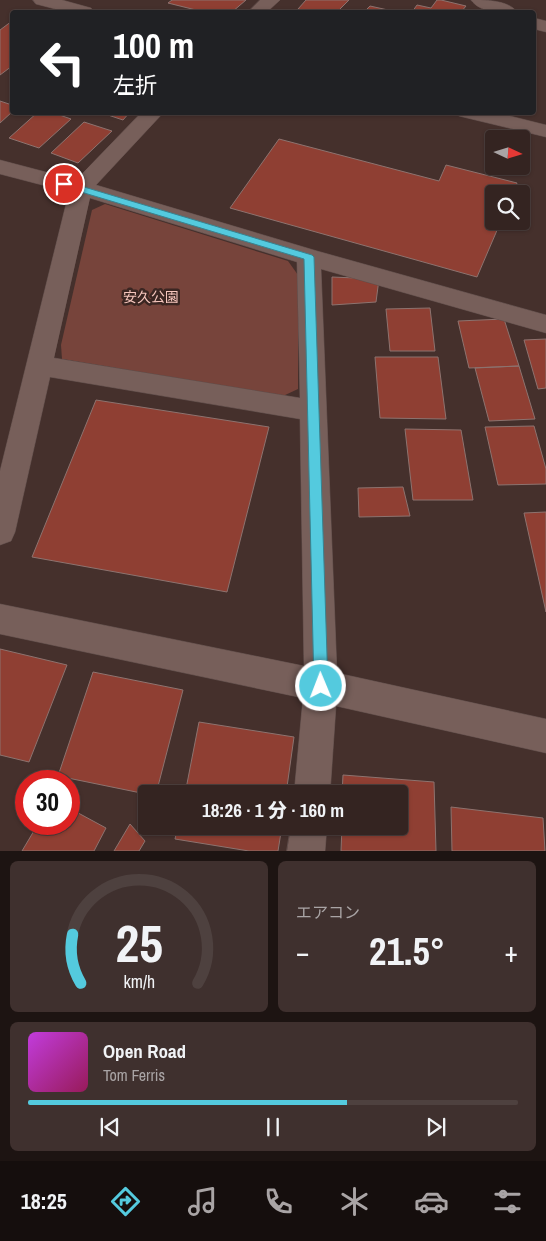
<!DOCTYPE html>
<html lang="ja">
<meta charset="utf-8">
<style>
:root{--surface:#342421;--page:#3f302e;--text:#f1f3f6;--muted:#a9a4a5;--line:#4e413f;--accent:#54cade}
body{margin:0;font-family:"Archivo Narrow","Noto Sans JP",sans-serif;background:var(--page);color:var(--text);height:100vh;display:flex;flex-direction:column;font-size:19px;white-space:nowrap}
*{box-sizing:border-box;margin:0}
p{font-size:16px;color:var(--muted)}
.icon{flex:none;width:28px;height:28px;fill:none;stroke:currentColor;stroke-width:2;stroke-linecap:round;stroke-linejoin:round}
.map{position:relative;height:851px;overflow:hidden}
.panel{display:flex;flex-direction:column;gap:10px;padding:10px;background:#1d1412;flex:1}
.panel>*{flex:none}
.banner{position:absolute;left:10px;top:10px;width:526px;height:105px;border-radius:5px;box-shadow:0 1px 4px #0004,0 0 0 1px var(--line);background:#202124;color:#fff;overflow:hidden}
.needle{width:32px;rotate:94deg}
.buttons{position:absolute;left:485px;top:130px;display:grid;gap:10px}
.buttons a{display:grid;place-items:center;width:45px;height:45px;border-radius:5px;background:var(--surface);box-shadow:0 1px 4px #0004,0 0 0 1px var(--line);font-size:25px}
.speed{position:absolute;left:15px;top:770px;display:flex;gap:10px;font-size:25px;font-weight:700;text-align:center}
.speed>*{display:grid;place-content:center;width:65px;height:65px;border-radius:50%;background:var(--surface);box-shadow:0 1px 4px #0004,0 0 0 1px var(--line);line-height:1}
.speed .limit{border:8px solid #d22;background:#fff;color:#111}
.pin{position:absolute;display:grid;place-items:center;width:42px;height:42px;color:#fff;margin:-21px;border:2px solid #fff;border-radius:50%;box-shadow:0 1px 5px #0007}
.me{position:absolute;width:55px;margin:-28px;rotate:359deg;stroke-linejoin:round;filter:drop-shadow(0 0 4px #0008)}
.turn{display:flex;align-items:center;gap:18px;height:105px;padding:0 20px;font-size:22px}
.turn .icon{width:65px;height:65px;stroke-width:2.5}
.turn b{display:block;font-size:35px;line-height:42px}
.big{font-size:38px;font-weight:800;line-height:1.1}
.panel .tile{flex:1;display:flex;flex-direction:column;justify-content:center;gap:8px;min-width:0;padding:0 18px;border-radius:8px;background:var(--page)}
.panel .dial{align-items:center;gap:0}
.dial svg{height:130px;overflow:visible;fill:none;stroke:var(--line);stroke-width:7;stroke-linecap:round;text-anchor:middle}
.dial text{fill:var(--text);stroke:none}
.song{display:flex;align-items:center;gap:15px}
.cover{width:60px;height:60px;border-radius:8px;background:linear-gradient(135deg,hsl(290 70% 55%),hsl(330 70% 35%))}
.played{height:5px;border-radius:2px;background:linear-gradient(90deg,var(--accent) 65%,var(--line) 65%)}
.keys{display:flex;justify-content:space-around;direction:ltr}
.heat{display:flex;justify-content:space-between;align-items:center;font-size:28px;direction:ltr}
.panel .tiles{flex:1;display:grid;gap:10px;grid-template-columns:1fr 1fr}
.tile:last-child{grid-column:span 2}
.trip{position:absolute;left:138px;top:785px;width:270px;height:50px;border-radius:5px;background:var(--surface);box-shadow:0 1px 4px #0004,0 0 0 1px var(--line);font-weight:800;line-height:50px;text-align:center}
.menu{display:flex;height:80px;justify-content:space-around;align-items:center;background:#150e0d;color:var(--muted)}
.menu .icon{width:35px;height:35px}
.menu .active{color:var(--accent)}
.menu b{font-size:22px;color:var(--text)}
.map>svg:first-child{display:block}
.green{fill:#77443b}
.building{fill:#8f3f33;stroke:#8d736f}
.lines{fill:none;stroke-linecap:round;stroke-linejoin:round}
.street-casing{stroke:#5f4d4a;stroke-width:1}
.secondary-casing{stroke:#5f4d4a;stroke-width:1}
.street{fill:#775f5a;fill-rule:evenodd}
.secondary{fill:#775f5a;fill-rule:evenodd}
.route{fill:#54cade;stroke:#378390}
.labels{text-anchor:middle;stroke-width:5;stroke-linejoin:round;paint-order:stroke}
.park-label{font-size:14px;fill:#f6c6bd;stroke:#3b2622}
</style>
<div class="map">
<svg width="546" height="851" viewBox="0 0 546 851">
<rect width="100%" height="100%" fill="#45302c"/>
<path class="green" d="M105 204 288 261 298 275V389L283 396 62 359 61 345 92 210Z"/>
<path class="building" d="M172 0H246L232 12H204L168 3Z
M306 0H349L337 12H313L298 9Z
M437 0H441L466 6 461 12H412L417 5 431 8Z
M370 6 397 12H364Z
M12 21V66L0 75V30Z
M0 101 12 105V112L0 123Z
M38 112H51L71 119 39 148 9 138Z
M99 112H130L123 120Z
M84 122 112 131 78 163 51 153Z
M279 139 439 181 446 165 517 183 513 194H494V221H501L477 277 230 208Z
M332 277 379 279 376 302 332 305Z
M430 308 435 351H390L386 309Z
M504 319 519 366 469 368 458 321Z
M546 339V388L538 389 524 340Z
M375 357H438L446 419 380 418Z
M519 366 535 419 489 421 475 368Z
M96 400 269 427 227 592 32 557Z
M534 426 546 469V484L498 485 485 427Z
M405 429 461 430 473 500H413Z
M403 487 410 516 359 517 358 488Z
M546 512V612L524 513Z
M0 649 67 665 29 762 0 755Z
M93 672 183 690 156 794H146L58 776Z
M199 722 294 737 286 794H185Z
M343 775 434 782 436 851H341L342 826H399V794H342Z
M451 807 543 818 545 851H452Z
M69 808 106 828 94 851H22L38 824H69Z
M130 824 145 841 139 851H114Z
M178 826H282L278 851H249L175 839Z"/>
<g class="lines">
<defs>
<path id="street" d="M260 0H280L267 12H248Z
M471 0C486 0 508 0 517 12 503 14 480 13 471 0Z
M534 18 546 21V32L534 29Z
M142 112H164L96 185 317 251 546 315V333L321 269 337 673 546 719V753L336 706 330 794H294L303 698 0 634V604L304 666 300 419 50 377 15 532 11 541 0 545V471L69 192 0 174V160L76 180ZM90 198 297 262 300 398 54 358Z
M291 826H327L325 851H287Z"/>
<path id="secondary" d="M33 0H62L91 8 94 12H67L36 4Z
M456 112H494L546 125V137L459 116Z"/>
</defs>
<use href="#street" class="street-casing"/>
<use href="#secondary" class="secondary-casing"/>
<use href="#street" class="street"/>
<use href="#secondary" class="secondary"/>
</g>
<path class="route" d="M64 181 312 255 314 257 328 686 326 691 321 693 316 691 314 686 304 259 61 186 60 184Z"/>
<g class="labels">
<g class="park-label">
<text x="151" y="302">安久公園</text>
</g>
</g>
</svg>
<div class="buttons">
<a><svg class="needle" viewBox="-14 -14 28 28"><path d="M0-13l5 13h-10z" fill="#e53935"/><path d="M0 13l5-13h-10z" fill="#a9a4a5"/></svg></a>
<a><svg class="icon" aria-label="search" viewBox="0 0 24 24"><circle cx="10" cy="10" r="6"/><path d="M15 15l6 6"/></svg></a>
</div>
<div class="speed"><div class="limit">30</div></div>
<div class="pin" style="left:64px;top:184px;background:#d93025"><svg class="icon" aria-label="arrive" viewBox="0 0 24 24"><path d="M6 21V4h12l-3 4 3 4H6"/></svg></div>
<svg class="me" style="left:321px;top:686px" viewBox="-20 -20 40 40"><circle r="17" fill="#54cade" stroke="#fff" stroke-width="3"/><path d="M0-11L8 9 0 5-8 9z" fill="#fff"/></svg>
<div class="trip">18:26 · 1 分 · 160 m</div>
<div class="banner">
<div class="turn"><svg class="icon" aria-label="left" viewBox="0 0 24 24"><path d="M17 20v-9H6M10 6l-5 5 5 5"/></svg><div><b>100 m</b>左折</div></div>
</div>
</div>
<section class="panel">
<div class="tiles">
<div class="tile dial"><svg viewBox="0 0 100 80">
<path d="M14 69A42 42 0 1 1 86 69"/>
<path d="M14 69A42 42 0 0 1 9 39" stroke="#54cade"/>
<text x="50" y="56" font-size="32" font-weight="700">25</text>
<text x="50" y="72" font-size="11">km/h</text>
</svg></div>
<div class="tile"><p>エアコン</p>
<div class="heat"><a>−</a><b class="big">21.5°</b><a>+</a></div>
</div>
<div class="tile">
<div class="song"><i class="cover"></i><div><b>Open Road</b><p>Tom Ferris</p></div></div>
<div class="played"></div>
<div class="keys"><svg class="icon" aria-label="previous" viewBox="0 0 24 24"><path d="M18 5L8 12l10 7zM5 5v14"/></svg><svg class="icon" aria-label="pause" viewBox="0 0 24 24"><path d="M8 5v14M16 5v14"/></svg><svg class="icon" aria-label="next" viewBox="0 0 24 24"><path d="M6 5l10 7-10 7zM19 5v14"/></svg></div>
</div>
</div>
</section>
<nav class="menu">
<b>18:25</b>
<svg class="icon active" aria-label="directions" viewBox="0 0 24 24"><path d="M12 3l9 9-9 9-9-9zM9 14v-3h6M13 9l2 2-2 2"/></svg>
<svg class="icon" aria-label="music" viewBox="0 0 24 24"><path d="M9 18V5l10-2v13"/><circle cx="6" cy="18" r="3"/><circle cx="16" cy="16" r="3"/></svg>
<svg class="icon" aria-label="phone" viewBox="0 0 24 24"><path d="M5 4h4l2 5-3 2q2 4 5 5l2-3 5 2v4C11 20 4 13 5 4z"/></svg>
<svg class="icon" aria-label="climate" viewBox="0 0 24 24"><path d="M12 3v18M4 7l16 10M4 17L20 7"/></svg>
<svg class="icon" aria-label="car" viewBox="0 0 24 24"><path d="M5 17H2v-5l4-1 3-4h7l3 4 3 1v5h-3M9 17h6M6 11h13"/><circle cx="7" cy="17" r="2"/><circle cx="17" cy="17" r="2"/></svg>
<svg class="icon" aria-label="filters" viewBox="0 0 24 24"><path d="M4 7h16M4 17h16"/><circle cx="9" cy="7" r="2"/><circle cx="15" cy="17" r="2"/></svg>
</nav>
